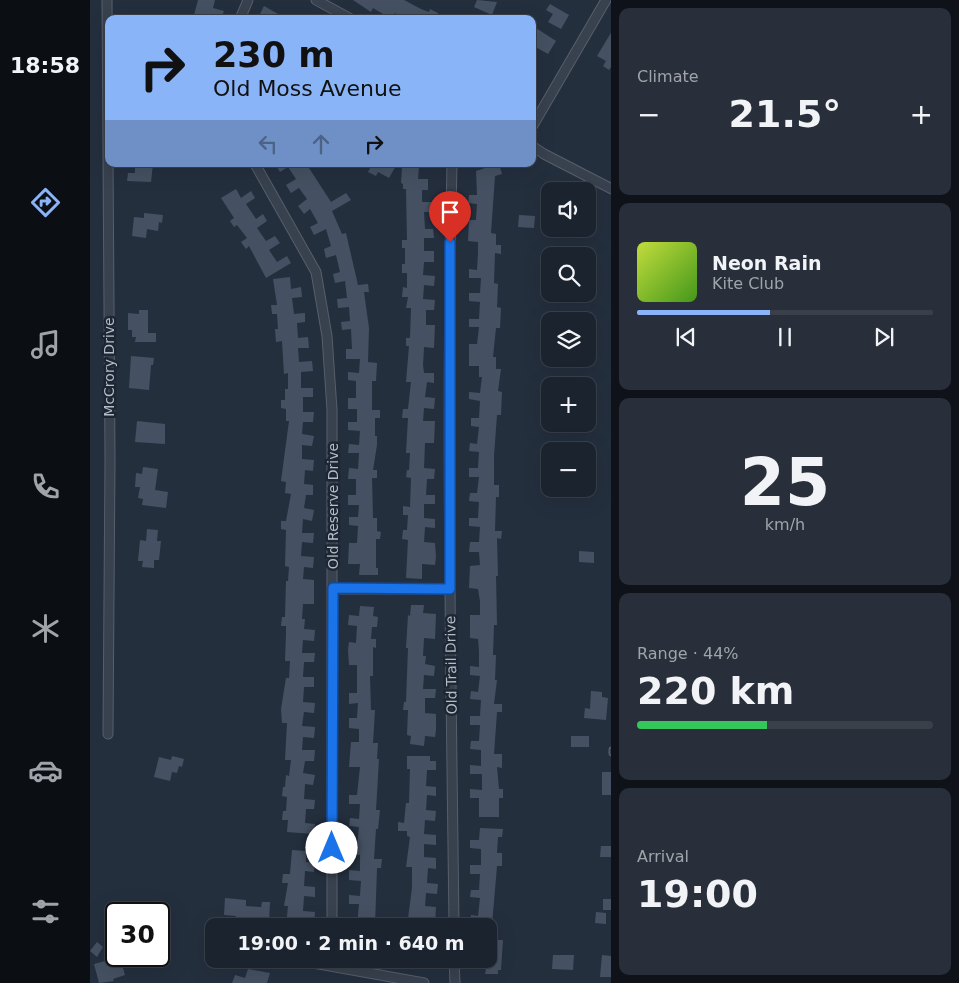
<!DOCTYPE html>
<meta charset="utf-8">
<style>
:root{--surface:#1b232e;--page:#282f3a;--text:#f1f3f6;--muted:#a0a4aa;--line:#39404a;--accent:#8ab4f8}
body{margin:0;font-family:"DejaVu Sans",sans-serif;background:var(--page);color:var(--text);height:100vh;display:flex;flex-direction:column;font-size:19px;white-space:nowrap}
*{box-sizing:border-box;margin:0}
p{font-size:16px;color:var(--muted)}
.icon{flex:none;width:28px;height:28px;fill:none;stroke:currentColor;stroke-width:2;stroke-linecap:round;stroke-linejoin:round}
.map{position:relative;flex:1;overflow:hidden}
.sheet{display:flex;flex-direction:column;gap:8px;padding:8px;background:#0f1319;width:348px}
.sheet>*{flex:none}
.hud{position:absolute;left:15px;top:15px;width:431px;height:152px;border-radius:10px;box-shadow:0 5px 20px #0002,0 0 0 1px var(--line);background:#8ab4f8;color:#111;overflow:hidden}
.controls{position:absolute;left:451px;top:182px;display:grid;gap:10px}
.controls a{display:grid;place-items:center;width:55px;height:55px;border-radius:10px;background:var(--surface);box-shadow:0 5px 20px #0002,0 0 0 1px var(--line);font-size:25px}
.speed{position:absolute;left:15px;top:902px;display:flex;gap:10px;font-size:25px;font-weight:700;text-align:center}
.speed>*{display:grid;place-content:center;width:65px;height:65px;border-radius:50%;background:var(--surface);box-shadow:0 5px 20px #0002,0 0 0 1px var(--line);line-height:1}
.speed .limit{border:2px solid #111;border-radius:8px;background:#fff;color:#111}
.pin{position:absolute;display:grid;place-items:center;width:42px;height:42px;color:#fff;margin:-51px -21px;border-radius:50% 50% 50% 0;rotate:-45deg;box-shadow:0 0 5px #0007}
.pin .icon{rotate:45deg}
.me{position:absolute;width:55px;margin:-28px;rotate:0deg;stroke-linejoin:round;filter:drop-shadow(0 0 4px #0008)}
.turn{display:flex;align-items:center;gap:18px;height:105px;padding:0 25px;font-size:22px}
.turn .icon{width:65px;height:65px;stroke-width:2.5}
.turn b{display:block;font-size:35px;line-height:42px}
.lanes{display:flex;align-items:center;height:48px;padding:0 25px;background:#0003;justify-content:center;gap:25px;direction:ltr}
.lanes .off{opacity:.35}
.big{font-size:38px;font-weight:700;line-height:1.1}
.sheet .tile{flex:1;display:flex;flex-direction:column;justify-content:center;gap:8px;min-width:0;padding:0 18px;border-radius:10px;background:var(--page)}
.sheet .dial{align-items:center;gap:0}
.dial b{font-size:65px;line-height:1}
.song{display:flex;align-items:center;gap:15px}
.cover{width:60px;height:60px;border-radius:8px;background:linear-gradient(135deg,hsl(70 70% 55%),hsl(100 70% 35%))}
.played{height:5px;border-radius:2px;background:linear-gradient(90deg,var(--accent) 45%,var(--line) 45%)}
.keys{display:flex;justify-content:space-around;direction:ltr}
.heat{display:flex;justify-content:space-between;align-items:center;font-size:28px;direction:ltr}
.charge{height:8px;border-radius:4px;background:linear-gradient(90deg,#34c759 44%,var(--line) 0)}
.trip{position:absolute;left:115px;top:918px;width:292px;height:50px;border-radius:10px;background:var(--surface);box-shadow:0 5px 20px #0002,0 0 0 1px var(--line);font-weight:700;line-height:50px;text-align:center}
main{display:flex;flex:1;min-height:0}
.tab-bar{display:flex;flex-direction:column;width:90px;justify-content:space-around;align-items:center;background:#0b0e12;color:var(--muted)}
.tab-bar .icon{width:35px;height:35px}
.tab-bar .current{color:var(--accent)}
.tab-bar b{font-size:22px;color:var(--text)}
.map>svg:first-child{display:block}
.building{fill:#455162}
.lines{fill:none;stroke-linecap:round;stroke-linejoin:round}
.lane-casing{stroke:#565f6c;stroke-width:7}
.street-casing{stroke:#565f6c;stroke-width:11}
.lane{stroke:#38414e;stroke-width:4.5}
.street{stroke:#38414e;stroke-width:9}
.route-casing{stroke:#114b97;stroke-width:12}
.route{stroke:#1a73e8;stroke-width:9}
.labels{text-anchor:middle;stroke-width:5;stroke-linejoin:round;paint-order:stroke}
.street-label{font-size:14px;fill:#b4bcc9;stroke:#1d2633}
</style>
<main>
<nav class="tab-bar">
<b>18:58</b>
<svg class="icon current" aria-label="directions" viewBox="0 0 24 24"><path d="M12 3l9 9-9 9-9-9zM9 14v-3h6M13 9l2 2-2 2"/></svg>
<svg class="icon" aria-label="music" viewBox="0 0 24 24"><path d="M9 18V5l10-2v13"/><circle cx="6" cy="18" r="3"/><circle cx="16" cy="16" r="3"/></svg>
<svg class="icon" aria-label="phone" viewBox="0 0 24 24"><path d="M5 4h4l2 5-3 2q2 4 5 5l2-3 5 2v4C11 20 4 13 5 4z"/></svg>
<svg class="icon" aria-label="climate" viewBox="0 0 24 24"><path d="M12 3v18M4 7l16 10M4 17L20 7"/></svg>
<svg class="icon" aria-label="car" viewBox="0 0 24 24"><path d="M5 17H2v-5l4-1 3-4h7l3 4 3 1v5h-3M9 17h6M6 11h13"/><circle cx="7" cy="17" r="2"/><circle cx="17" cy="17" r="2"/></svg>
<svg class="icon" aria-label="filters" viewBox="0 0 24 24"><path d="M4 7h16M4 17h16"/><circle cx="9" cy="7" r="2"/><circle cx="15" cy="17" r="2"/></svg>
</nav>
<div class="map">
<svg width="522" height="983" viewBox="0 0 522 983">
<rect width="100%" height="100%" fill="#242f3e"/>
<path class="building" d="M108 0H125L123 8 134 11 131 19H103Z
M263 0H314L331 9 339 12 340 9 348 13 345 19H314L305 13 302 19H291L293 14 283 8 281 12Z
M387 0 407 2 402 15 384 7Z
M460 4 479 15 471 29 458 22 463 14 456 10Z
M174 6 197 19H178L170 14Z
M446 28 466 41 458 54 442 45V34Z
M522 31V65L519 70 513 66 516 61 507 56Z
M45 164H63L61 182 37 181 38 173H45Z
M185 164H226L219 168 241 202 256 193 261 200 242 211 252 234 256 233 268 285 278 284 279 292H274L279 328 278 362 287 363 286 381H282V410H290V418H285V436H287V445L283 470H287V478H282L283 518H287V531L291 532 290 539H286V568H288V575H269L270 564H258L259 543H267L268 526 259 525V517H268L269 505H258V495H266V479H258L259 468 268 469 269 453H258L259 444 269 445 270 431 258 430V422H267V409H258V398H266V381L258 380V372L269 373 270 359H256V349H262L261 329 252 330 251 322 260 321 259 307 248 308 247 299 257 298 255 281 245 283 243 274 250 272 246 255 236 258 234 249 241 246 236 229 224 235 220 227 228 223 220 209 214 214 208 206 217 199 209 188 201 193 196 185 206 179 198 167 190 172Z
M273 164H307L299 178 288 172 286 176 278 172 280 168Z
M394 164H409L412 174 405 176 401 233 406 234V245H411V254L405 253 404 283 408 284 407 307 411 308 410 328H406L403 357H406V369H411L408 391 412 392 411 415H407L404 456V485H409V497H406L405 531H412L411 539 407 538 408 576H406L407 625H404L403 655H406L405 680H407L404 704H412V712H407L404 754H412V768L407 767 409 789H413V798H409V817H389V798H380V789L392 790V774H380V765L391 766V750L380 749 381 741H389L390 725H380V716H390L391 700 380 699 381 691 388 692 390 676 380 675V666L389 667V651L388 639 380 638V615H390V601L388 589 379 588 380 566 390 565 389 552H379L380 542H389L390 527 379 526V518H388L389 502 379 501 380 493H387L389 477H379V468H388L389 452 379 451 380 443 387 444 389 427 381 426V418H389L390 401 379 399V392L390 393 392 377H389V366H379V344H387L389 327H379V319H389L390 302 379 301V293H390L391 278H379V269L387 270 388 253V242L378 241 379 220H386L387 204 378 203 379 195H387L386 171 395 168Z
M312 166 329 167 328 179H338V190H332V202H344V212H334L335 229H343L344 238H334V251H344V262H334L333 275 345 276 344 286 334 285 333 299 345 300 344 310H336V325H345L344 348 334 347 333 365 334 373H344V383L337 382 335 397 345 398 344 409 334 408 333 421H345L344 443H335L334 468 345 469 344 479H337L336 495H345V504H334V518L345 519V528L335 527 334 542 345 543 346 557 345 565 332 564V579L316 578 318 540 312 539 313 530H317L318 515H313V506L320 507 321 478 316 477 317 470H319L320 453H316L318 418H312L313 409H318L321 382H316L319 346H316V338H320L321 308H316L318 297H312L313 287 317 288V273H312V264H315V248H312V240H317L316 189H313V184L311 183Z
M146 189 151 198 161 191 165 198 156 204 166 219 173 214 177 221 167 228 176 241 185 236 190 243 179 250 187 262 197 256 201 263 176 278 159 246 156 249 151 242 157 238 147 225 144 227 140 221 144 218 131 198Z
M54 213 73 215 72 223 69 222 68 231 57 229 56 238 42 236 44 217 54 218Z
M429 215 445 216 444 228 428 227Z
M200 277 201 289 211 287 212 297 202 298 204 314 215 313V322L207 323 208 338 218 337 219 348H208L209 362 222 361 223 371 211 372V388H223V397H213V412H224L223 422H213L212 434 224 436 222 446 212 445V459L224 460 223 471 215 470 214 484 223 485V495H216L214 508 224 510 222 521 213 519 212 533H224L223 543 212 542 211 556 224 557 223 568 214 567 213 579 224 580V604H213L212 619H215L214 629 225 630 224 641 213 640 212 653H225L224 662H214L213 677H224V687H214L213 702 225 703 224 713 214 712 212 726 225 727 224 738 213 737 212 750H225L224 761H215L213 773 225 775 223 785 215 784 214 799 225 800 224 809H216L215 823 225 824 224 834 197 832 198 820H192L193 811H196L197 797 192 796 193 787H195L196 775 199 776 201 760H195L197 723H192L191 709 196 678H199L200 661H195L196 633V626H191L192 617H195L196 581H198L199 567 195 566 196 530 191 529V521H196L201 494 195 493 196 482 191 481 199 421H196V409L191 408V400H195V389H198V373L194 374 192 341 186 342 185 329H188L187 314H182L181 305H187L183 279Z
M49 310H58V333H66V342H45L46 337H42V330H38V313L49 314Z
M41 356 64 358 63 365H61L59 390 39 388Z
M47 421 75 424V444L45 442Z
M53 467 68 469 65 490 78 492 76 508 52 505 53 499 48 498 50 487H45L46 473 52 474Z
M57 529 68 530 67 541H71L69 560H64V568L52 567 53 561H48L50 540 56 541Z
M489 551 504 552V563L489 562Z
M321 605H334L333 613 346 614 345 639 334 638 333 656H336L335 664 345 666 344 676 334 675 333 689H346L345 698H335V713L346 714V730L345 737 335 736 334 746 320 744 321 736 317 735 318 710H313L314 702H316L318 648H316L318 615 320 616Z
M270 606 284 607 283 616 288 617 287 627H282L281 639H286V648L283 647V676H280L281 710H285L283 743H288L287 759H289L286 810H290L288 829H286L284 859H292L291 868H287L285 926H267L269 904H259V895L270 896 271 881 259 880V870L270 871V855L259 854V845H267L269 827 259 826 260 818 269 819 270 804H259V795H267L270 767H259L261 742H269V729L259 728V718H267L268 703 259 704V693H267V665H259L258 650 259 642 266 643 267 626 258 625 259 615 269 616Z
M501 691 512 692V697L518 698 516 720 494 718 495 708 500 709Z
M481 736H499V747H481Z
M82 756 94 759 92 767 89 766 87 773 82 772 80 781 64 777 69 757 81 760Z
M317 756H340V761H346V770H337L336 786 346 787V796L337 795 336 810 346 811 345 821 335 820 334 834 346 835V845L334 844V857L346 858V869L338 868 337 883 348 884 347 894 336 893 335 906 346 907 345 926H317L322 888V867H316L320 837 317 836V831H308V822L314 823 316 803H319L320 769H317Z
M512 772H522V795H512Z
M390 828 413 829 412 837H408L407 853H412V866H407L402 925 380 922 381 915 388 916 390 898 380 897 381 890H389L390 874H380V865H391V849L380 848V840H389Z
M511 846H522V857H510Z
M202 850 216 851V862L225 863 224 872 215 871 214 886 225 887V897L214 896 213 911 225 912 224 926H196L198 906H194L198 883H192L193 874H200Z
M135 898 156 900V906L171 907 172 902H180L179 924 169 923V926H159V924H146V916L134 915Z
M513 899H522V910H513Z
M506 912 516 913V924L505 923Z
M399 928 408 929V940H413L411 970H408V974H395L396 969H393V959H399Z
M7 942 13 947 7 957 0 951Z
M463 955H484L483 970 462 969Z
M512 955 522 956V977H510Z
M30 957 35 975 23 979 24 981 9 983 4 964Z
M315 959H334V965L315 964Z
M158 969 180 973 177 983H142L145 975 155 978Z"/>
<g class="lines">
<defs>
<path id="lane" d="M522 750V753"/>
<path id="street" d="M17 0 20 460 18 734
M226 0 261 19
M150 19 158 0
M442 127 516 0
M442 146 454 154 522 189
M165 164 226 272 237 336 242 410V926
M362 164C356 418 361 672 364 926
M243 589H360
M201 959 334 983
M364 959 365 983"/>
</defs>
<use href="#lane" class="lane-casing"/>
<use href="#street" class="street-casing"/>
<use href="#lane" class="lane"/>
<use href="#street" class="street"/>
</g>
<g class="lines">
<defs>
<path id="route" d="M242 848 243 588 360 589V242"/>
</defs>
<use href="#route" class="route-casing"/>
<use href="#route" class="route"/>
</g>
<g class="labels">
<g class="street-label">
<text transform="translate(19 367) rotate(-90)" y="5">McCrory Drive</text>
<text transform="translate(243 506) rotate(-90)" y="5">Old Reserve Drive</text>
<text transform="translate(361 665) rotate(-91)" y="5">Old Trail Drive</text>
</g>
</g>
</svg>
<div class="controls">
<a><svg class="icon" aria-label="sound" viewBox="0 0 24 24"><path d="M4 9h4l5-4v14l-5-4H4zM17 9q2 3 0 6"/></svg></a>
<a><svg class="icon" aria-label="search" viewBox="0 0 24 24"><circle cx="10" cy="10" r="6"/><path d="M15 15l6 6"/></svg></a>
<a><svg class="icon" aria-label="layers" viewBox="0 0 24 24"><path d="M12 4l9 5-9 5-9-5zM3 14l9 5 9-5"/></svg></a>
<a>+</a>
<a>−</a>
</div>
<div class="speed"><div class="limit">30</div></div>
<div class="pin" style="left:360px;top:242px;background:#d93025"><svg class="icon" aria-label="arrive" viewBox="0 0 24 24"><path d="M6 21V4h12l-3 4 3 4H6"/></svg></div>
<svg class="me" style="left:242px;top:848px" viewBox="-20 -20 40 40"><circle r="19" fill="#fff"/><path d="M0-13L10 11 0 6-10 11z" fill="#1a73e8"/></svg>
<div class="trip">19:00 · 2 min · 640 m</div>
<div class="hud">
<div class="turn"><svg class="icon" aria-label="right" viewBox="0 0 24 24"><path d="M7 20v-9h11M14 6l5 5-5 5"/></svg><div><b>230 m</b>Old Moss Avenue</div></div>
<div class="lanes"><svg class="icon off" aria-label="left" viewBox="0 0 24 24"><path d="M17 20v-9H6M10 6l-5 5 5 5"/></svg><svg class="icon off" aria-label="ahead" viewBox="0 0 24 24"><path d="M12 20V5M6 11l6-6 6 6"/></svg><svg class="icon" aria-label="right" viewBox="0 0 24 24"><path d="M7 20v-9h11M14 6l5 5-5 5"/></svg></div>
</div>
</div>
<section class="sheet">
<div class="tile"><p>Climate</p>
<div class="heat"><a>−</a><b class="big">21.5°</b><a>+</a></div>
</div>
<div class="tile">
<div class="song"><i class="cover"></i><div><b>Neon Rain</b><p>Kite Club</p></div></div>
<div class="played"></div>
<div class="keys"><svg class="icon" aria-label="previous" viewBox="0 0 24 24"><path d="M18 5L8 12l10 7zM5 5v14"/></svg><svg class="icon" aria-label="pause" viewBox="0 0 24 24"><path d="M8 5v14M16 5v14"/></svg><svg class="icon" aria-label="next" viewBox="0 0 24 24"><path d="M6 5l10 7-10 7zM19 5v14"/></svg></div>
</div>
<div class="tile dial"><b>25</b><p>km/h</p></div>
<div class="tile"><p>Range · 44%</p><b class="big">220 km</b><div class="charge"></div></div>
<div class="tile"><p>Arrival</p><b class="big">19:00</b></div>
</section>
</main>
